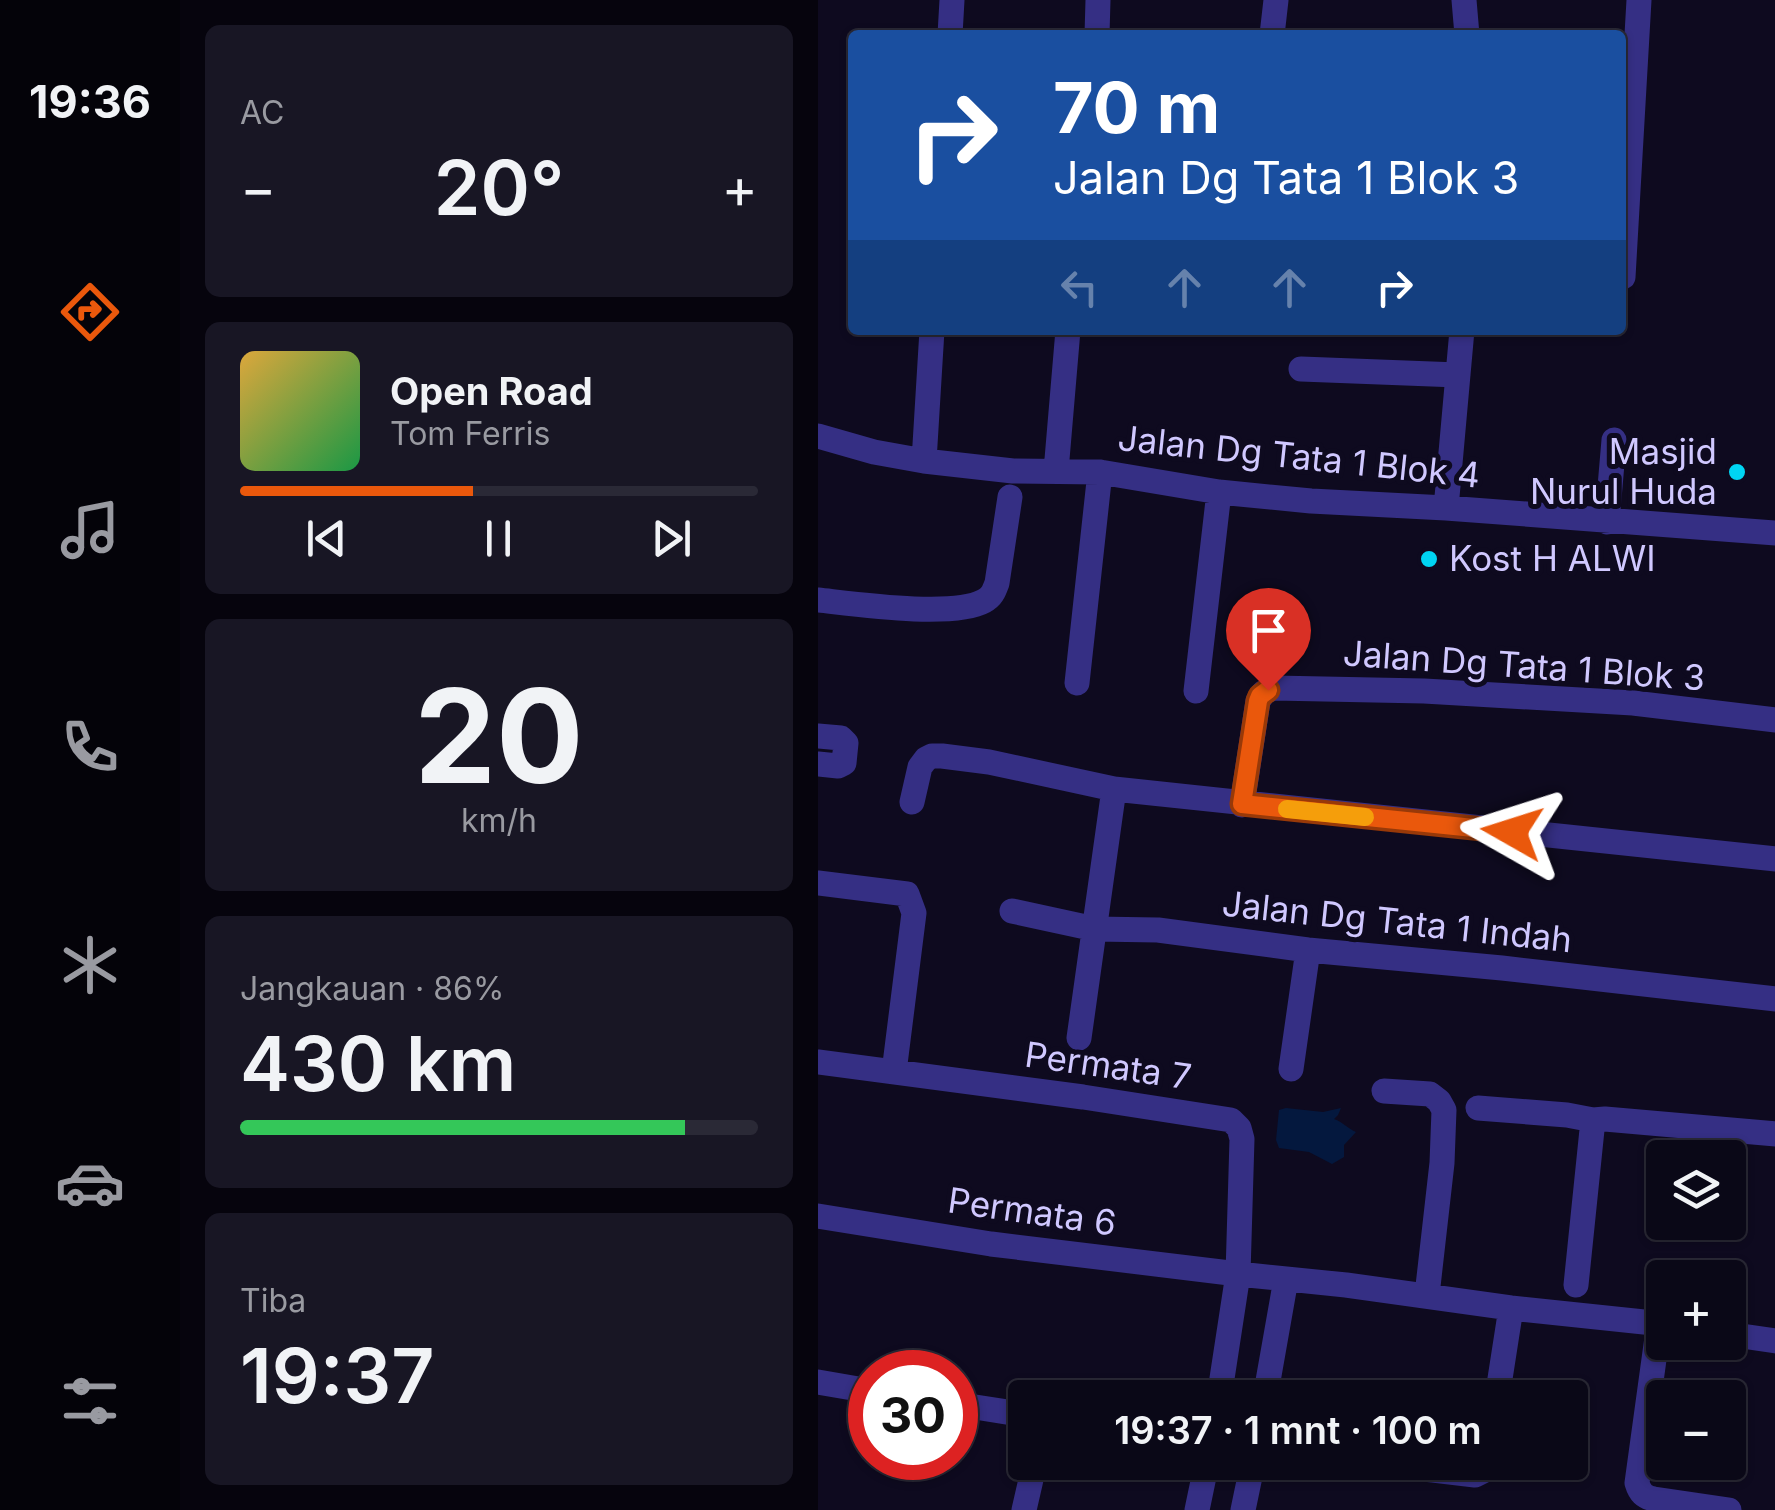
<!DOCTYPE html>
<html lang="id">
<meta charset="utf-8">
<style>
:root{--surface:#0a0817;--page:#181624;--text:#f1f3f6;--muted:#999aa1;--line:#2a2936;--accent:#ea580c}
body{margin:0;font-family:Inter,sans-serif;background:var(--page);color:var(--text);height:100vh;display:flex;flex-direction:column;font-size:38px;white-space:nowrap}
*{box-sizing:border-box;margin:0}
p{font-size:32px;color:var(--muted)}
.icon{flex:none;width:55px;height:55px;fill:none;stroke:currentColor;stroke-width:2;stroke-linecap:round;stroke-linejoin:round}
.map{position:relative;flex:1;overflow:hidden}
.drawer{display:flex;flex-direction:column;gap:25px;padding:25px;background:#06040d;width:638px}
.drawer>*{flex:none}
.guide{position:absolute;left:30px;top:30px;width:778px;height:305px;border-radius:10px;box-shadow:0 2px 8px #0004,0 0 0 2px var(--line);background:#1a4fa0;color:#fff;overflow:hidden}
.fabs{position:absolute;left:828px;top:1140px;display:grid;gap:20px}
.fabs a{display:grid;place-items:center;width:100px;height:100px;border-radius:10px;background:var(--surface);box-shadow:0 2px 8px #0004,0 0 0 2px var(--line);font-size:50px}
.speed{position:absolute;left:30px;top:1350px;display:flex;gap:20px;font-size:50px;font-weight:700;text-align:center}
.speed>*{display:grid;place-content:center;width:130px;height:130px;border-radius:50%;background:var(--surface);box-shadow:0 2px 8px #0004,0 0 0 2px var(--line);line-height:1}
.speed .limit{border:15px solid #d22;background:#fff;color:#111}
.pin{position:absolute;display:grid;place-items:center;width:85px;height:85px;color:#fff;margin:-102px -42px;border-radius:50% 50% 50% 0;rotate:-45deg;box-shadow:0 0 10px #0007}
.pin .icon{rotate:45deg}
.me{position:absolute;width:110px;margin:-55px;rotate:276deg;stroke-linejoin:round;filter:drop-shadow(0 0 8px #0008)}
.turn{display:flex;align-items:center;gap:35px;height:210px;padding:0 40px;font-size:45px}
.turn .icon{width:130px;height:130px;stroke-width:2.5}
.turn b{display:block;font-size:70px;line-height:85px}
.lanes{display:flex;align-items:center;height:95px;padding:0 40px;background:#0003;justify-content:center;gap:50px;direction:ltr}
.lanes .off{opacity:.35}
.big{font-size:75px;font-weight:600;line-height:1.1}
.drawer .tile{flex:1;display:flex;flex-direction:column;justify-content:center;gap:15px;min-width:0;padding:0 35px;border-radius:15px;background:var(--page)}
.drawer .dial{align-items:center;gap:0}
.dial b{font-size:130px;line-height:1}
.song{display:flex;align-items:center;gap:30px}
.cover{width:120px;height:120px;border-radius:15px;background:linear-gradient(135deg,hsl(40 70% 55%),hsl(140 70% 35%))}
.played{height:10px;border-radius:5px;background:linear-gradient(90deg,var(--accent) 45%,var(--line) 45%)}
.keys{display:flex;justify-content:space-around;direction:ltr}
.heat{display:flex;justify-content:space-between;align-items:center;font-size:55px;direction:ltr}
.charge{height:15px;border-radius:8px;background:linear-gradient(90deg,#34c759 86%,var(--line) 0)}
.trip{position:absolute;left:190px;top:1380px;width:580px;height:100px;border-radius:10px;background:var(--surface);box-shadow:0 2px 8px #0004,0 0 0 2px var(--line);font-weight:600;line-height:100px;text-align:center}
main{display:flex;flex:1;min-height:0}
.menu{display:flex;flex-direction:column;width:180px;justify-content:space-around;align-items:center;background:#040309;color:var(--muted)}
.menu .icon{width:70px;height:70px}
.menu .selected{color:var(--accent)}
.menu b{font-size:45px;color:var(--text)}
.map>svg:first-child{display:block}
.water{fill:#04183e}
.lines{fill:none;stroke-linecap:round;stroke-linejoin:round}
.minor{stroke:#352f84;stroke-width:25}
.route-casing{stroke:#983908;stroke-width:25}
.route{stroke:#ea580c;stroke-width:18}
.slow{stroke:#f59e0b;stroke-width:18}
.poi-dot{fill:#00d5f3;stroke:#0e0a1f;stroke-width:4}
.labels{text-anchor:middle;stroke-width:10;stroke-linejoin:round;paint-order:stroke}
.poi-label{font-size:35px;fill:#d0c8ff;stroke:#0e0a1f;text-anchor:end}
.street-label{font-size:35px;fill:#d0c8ff;stroke:#0e0a1f}
</style>
<main>
<nav class="menu">
<b>19:36</b>
<svg class="icon selected" aria-label="directions" viewBox="0 0 24 24"><path d="M12 3l9 9-9 9-9-9zM9 14v-3h6M13 9l2 2-2 2"/></svg>
<svg class="icon" aria-label="music" viewBox="0 0 24 24"><path d="M9 18V5l10-2v13"/><circle cx="6" cy="18" r="3"/><circle cx="16" cy="16" r="3"/></svg>
<svg class="icon" aria-label="phone" viewBox="0 0 24 24"><path d="M5 4h4l2 5-3 2q2 4 5 5l2-3 5 2v4C11 20 4 13 5 4z"/></svg>
<svg class="icon" aria-label="climate" viewBox="0 0 24 24"><path d="M12 3v18M4 7l16 10M4 17L20 7"/></svg>
<svg class="icon" aria-label="car" viewBox="0 0 24 24"><path d="M5 17H2v-5l4-1 3-4h7l3 4 3 1v5h-3M9 17h6M6 11h13"/><circle cx="7" cy="17" r="2"/><circle cx="17" cy="17" r="2"/></svg>
<svg class="icon" aria-label="filters" viewBox="0 0 24 24"><path d="M4 7h16M4 17h16"/><circle cx="9" cy="7" r="2"/><circle cx="15" cy="17" r="2"/></svg>
</nav>
<section class="drawer">
<div class="tile"><p>AC</p>
<div class="heat"><a>−</a><b class="big">20°</b><a>+</a></div>
</div>
<div class="tile">
<div class="song"><i class="cover"></i><div><b>Open Road</b><p>Tom Ferris</p></div></div>
<div class="played"></div>
<div class="keys"><svg class="icon" aria-label="previous" viewBox="0 0 24 24"><path d="M18 5L8 12l10 7zM5 5v14"/></svg><svg class="icon" aria-label="pause" viewBox="0 0 24 24"><path d="M8 5v14M16 5v14"/></svg><svg class="icon" aria-label="next" viewBox="0 0 24 24"><path d="M6 5l10 7-10 7zM19 5v14"/></svg></div>
</div>
<div class="tile dial"><b>20</b><p>km/h</p></div>
<div class="tile"><p>Jangkauan · 86%</p><b class="big">430 km</b><div class="charge"></div></div>
<div class="tile"><p>Tiba</p><b class="big">19:37</b></div>
</section>
<div class="map">
<svg width="958" height="1510" viewBox="0 0 958 1510">
<rect width="100%" height="100%" fill="#0e0a1f"/>
<path class="water" d="M468 1108 505 1112 523 1108 520 1115 516 1119C525 1122 529 1128 538 1132L526 1145V1157L514 1164 491 1152 461 1148 458 1140 461 1110Z"/>
<g class="lines">
<path class="minor" d="M646 0 649 35
M132 35 134 0
M279 35 280 0
M454 35 458 0
M805 277 821 0
M483 369 640 375
M0 436 56 452 106 461 195 471 282 472 401 492 493 501 628 508 958 533
M106 461 114 330
M238 471 250 330
M628 508 644 330
M789 522 796 440
M0 600C37 604 135 618 166 601 174 597 176 591 179 583L192 497
M259 683 282 472
M378 691 401 492
M0 736 23 738 28 743 26 763 20 766 0 764
M94 802 102 767 108 759 114 756H124L171 762 296 789 958 859
M424 805 440 701 446 692 456 688 606 691 815 703 958 720
M0 883 89 894 96 913 76 1072
M194 911 277 929 340 930 490 950 684 968 958 999
M261 1038 296 789
M0 1062 265 1097 413 1120 421 1128 424 1139 420 1274 401 1398
M473 1069 490 950
M566 1091 612 1094 621 1101 626 1110 624 1163 609 1295
M660 1108 749 1115 775 1120
M0 1216 173 1244 420 1274 528 1285 693 1308 845 1324
M758 1285 775 1120 787 1119 958 1134
M841 1323 819 1483C822 1493 826 1497 836 1499L911 1510
M910 1334 958 1341
M0 1382 52 1391
M447 1398 468 1279
M679 1398 693 1308
M138 1404 208 1415
M547 1462 657 1475 665 1471 669 1462
M206 1510 217 1462
M379 1510 389 1462
M425 1510 435 1462"/>
</g>
<g class="lines">
<defs>
<path id="route" d="M450 690 442 696 440 701 424 804 694 832"/>
</defs>
<use href="#route" class="route-casing"/>
<use href="#route" class="route"/>
<path class="slow" d="M469 809 547 817"/>
</g>
<g class="poi-dot">
<circle cx="919" cy="472" r="10"/>
<circle cx="611" cy="559" r="10"/>
</g>
<g class="labels">
<g class="poi-label">
<text x="899" y="464">Masjid<tspan x="899" dy="40">Nurul Huda</tspan></text>
<text x="631" y="571" text-anchor="start">Kost H ALWI</text>
</g>
<g class="street-label">
<text transform="translate(481 457) rotate(6)" y="12">Jalan Dg Tata 1 Blok 4</text>
<text transform="translate(706 666) rotate(4)" y="12">Jalan Dg Tata 1 Blok 3</text>
<text transform="translate(579 922) rotate(6)" y="12">Jalan Dg Tata 1 Indah</text>
<text transform="translate(290 1066) rotate(8)" y="12">Permata 7</text>
<text transform="translate(214 1212) rotate(8)" y="12">Permata 6</text>
</g>
</g>
</svg>
<div class="fabs">
<a><svg class="icon" aria-label="layers" viewBox="0 0 24 24"><path d="M12 4l9 5-9 5-9-5zM3 14l9 5 9-5"/></svg></a>
<a>+</a>
<a>−</a>
</div>
<div class="speed"><div class="limit">30</div></div>
<div class="pin" style="left:450px;top:690px;background:#d93025"><svg class="icon" aria-label="arrive" viewBox="0 0 24 24"><path d="M6 21V4h12l-3 4 3 4H6"/></svg></div>
<svg class="me" style="left:694px;top:832px" viewBox="-20 -20 40 40"><path d="M0-17L14 15 0 8-14 15z" fill="#ea580c" stroke="#fff" stroke-width="4"/></svg>
<div class="trip">19:37 · 1 mnt · 100 m</div>
<div class="guide">
<div class="turn"><svg class="icon" aria-label="right" viewBox="0 0 24 24"><path d="M7 20v-9h11M14 6l5 5-5 5"/></svg><div><b>70 m</b>Jalan Dg Tata 1 Blok 3</div></div>
<div class="lanes"><svg class="icon off" aria-label="left" viewBox="0 0 24 24"><path d="M17 20v-9H6M10 6l-5 5 5 5"/></svg><svg class="icon off" aria-label="ahead" viewBox="0 0 24 24"><path d="M12 20V5M6 11l6-6 6 6"/></svg><svg class="icon off" aria-label="ahead" viewBox="0 0 24 24"><path d="M12 20V5M6 11l6-6 6 6"/></svg><svg class="icon" aria-label="right" viewBox="0 0 24 24"><path d="M7 20v-9h11M14 6l5 5-5 5"/></svg></div>
</div>
</div>
</main>
